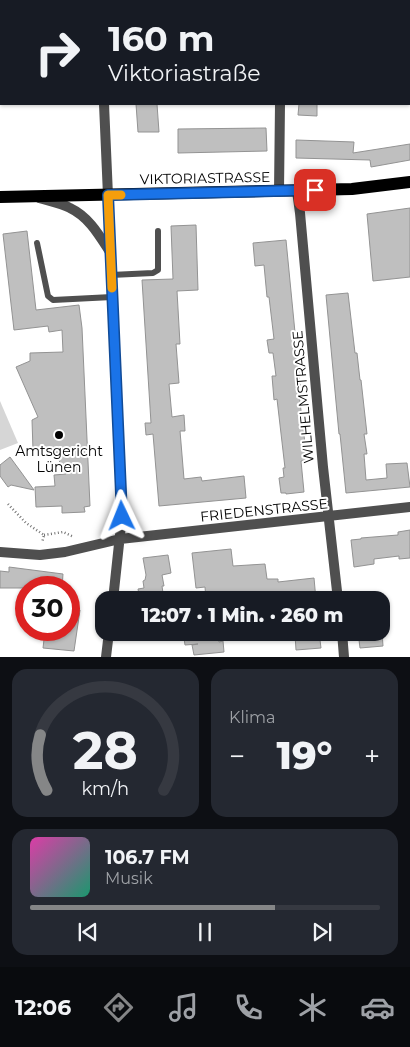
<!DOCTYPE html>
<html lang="de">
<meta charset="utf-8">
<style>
:root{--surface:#171b24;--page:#242831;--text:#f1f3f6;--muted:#9ea1a6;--line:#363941;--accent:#858687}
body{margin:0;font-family:Montserrat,sans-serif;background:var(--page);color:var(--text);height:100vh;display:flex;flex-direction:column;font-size:19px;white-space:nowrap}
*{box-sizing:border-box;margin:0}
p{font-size:16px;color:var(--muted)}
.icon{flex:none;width:28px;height:28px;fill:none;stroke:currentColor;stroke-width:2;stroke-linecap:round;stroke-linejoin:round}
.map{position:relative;height:657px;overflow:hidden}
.details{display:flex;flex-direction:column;gap:12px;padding:12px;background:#0d0f14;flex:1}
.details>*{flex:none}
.guide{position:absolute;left:0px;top:0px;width:410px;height:105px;box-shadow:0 1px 4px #0004;background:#171b24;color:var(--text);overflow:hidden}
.speed{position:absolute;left:15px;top:576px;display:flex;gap:10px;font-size:25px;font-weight:700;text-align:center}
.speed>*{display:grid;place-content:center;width:65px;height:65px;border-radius:50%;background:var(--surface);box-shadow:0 1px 4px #0004;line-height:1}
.speed .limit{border:8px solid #d22;background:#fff;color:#111}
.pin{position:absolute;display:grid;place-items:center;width:42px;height:42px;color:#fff;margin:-21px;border-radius:10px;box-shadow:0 2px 8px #0006}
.me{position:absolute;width:55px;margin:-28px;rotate:358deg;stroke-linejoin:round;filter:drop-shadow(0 0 4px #0008)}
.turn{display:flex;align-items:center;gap:18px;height:105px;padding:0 25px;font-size:22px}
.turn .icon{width:65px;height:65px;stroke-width:2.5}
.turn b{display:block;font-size:35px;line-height:42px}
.big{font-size:38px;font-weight:800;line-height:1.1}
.details .card{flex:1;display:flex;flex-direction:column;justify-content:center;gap:8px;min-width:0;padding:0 18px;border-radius:15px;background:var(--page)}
.details .dial{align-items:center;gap:0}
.dial svg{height:130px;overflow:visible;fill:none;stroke:var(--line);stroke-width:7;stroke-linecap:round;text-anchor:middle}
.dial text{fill:var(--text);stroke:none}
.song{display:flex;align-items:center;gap:15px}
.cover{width:60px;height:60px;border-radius:8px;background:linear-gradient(135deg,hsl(320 70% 55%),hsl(160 70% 35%))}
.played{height:5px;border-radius:2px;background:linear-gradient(90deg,var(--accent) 70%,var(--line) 70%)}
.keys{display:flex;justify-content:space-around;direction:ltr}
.heat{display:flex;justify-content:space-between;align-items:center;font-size:28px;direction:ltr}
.details .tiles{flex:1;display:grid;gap:12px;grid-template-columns:1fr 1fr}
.card:last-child{grid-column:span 2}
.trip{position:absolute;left:95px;top:591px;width:295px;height:50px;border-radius:15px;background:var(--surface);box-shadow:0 1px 4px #0004;font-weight:800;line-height:50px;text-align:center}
.dock{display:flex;height:80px;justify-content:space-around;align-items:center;background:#090b0e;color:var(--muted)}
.dock .icon{width:35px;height:35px}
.dock .active{color:var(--accent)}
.dock b{font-size:22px;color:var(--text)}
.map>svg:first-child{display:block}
.green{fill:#d6d6d6}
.building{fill:#bfbfbf;stroke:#939393}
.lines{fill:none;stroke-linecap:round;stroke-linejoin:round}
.path{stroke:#717171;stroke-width:2.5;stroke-dasharray:1 2.5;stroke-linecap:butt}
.lane{stroke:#4f4f4f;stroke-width:6}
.street{stroke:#4f4f4f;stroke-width:10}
.primary{stroke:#000;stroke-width:12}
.route-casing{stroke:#114b97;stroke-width:12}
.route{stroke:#1a73e8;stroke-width:9}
.slow{stroke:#f59e0b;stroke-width:9}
.poi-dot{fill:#000;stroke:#fff;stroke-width:2}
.labels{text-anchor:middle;stroke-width:4;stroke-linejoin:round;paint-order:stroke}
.street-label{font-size:14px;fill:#000;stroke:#fff}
.poi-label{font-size:14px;fill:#000;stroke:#fff}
</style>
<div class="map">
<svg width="410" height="657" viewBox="0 0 410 657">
<rect width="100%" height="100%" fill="#fff"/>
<path class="green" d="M0 401 18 443 0 450Z"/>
<path class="building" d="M136 104H157L159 132H138Z
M299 104H317V116L298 115Z
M266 128 267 151 178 153V129Z
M296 140 354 142 353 153 410 144V160L371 167 370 160 296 158Z
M410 208V277L373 281 367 214Z
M196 225 198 290 177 291 180 344H176L179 383 169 384 172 417 184 415 185 431H180L184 479 201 477 202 481 244 476 246 498 159 506 153 434 146 435 145 423H151L142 280 173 279 171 226Z
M27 231 36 310 79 305 82 328 90 506 84 507 85 512 62 513V506L36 507 35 487 55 486 54 475 66 474 53 449 33 450 32 420 38 417 16 367 30 361V353L63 352 62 330 49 332 48 326 14 330 3 234Z
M286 240 301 394H299L307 460 301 461 304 492 286 494V493H281L279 478 284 477 283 468H285L277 399 274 400 272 376H276L273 353H269L267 340 274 339 269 297H267L264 265 255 266 253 243Z
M348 293 355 353H357L360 380H361L367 434H364L367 454H364L366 480 387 478 386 464 407 463 410 487 346 493 340 434H339L326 295Z
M10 457 21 472 34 490 11 485 8 487 0 476V465Z
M410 530V558L399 559V556L374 559V564L354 567 351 540 361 539V538L398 535V532Z
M231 549 233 566 265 564 267 579H278V582L314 578 316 600H296V595L238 600H206L205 587 196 588 192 553Z
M168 555 171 573 162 575 164 586H162L164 600H140L138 589 144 588 143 581 145 580 146 575 143 558Z
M9 567 63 574 62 588H0V571L9 572Z
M69 608 80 610 74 651 43 648 45 631 53 632V630H69Z
M183 632H218L219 642 223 641 224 652 194 655 192 645 198 644 185 645Z
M298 632H319L321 648 296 650 295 635 299 634Z
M358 632H382L383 646 360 648Z"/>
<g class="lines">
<path class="path" d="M8 504 26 523 44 535 42 543
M44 535 63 532 74 537"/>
<path class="lane" d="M368 0V1
M37 243 48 296 53 300 112 297
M111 275 153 273 158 270V231"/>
<path class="street" d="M99 0V1
M280 0V1
M104 104 122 516 113 600
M279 191 280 104
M297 191 300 213 323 467 338 600
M39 198C49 201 61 203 70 208 89 217 99 235 110 252
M0 552 40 555 65 552 120 539 410 507
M342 632 344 657
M106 657 109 632"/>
<path class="primary" d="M0 197 352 189 410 182"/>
</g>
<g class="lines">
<defs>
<path id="route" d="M122 516 108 195 315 190"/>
</defs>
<use href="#route" class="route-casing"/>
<use href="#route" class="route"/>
<path class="slow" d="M112 288 108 195H121"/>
</g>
<circle class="poi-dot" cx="59" cy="435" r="5"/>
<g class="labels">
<g class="street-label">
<text transform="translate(205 178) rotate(-1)" y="5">VIKTORIASTRASSE</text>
<text transform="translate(303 397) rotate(-95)" y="5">WILHELMSTRASSE</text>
<text transform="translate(264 510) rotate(-6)" y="5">FRIEDENSTRASSE</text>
</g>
<g class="poi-label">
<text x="59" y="456">Amtsgericht<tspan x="59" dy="16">Lünen</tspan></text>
</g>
</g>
</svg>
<div class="speed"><div class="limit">30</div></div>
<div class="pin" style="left:315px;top:190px;background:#d93025"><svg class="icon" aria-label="arrive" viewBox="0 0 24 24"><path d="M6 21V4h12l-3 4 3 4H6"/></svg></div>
<svg class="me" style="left:122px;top:516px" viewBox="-20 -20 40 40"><path d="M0-17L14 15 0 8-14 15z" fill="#1a73e8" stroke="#fff" stroke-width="4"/></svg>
<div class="trip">12:07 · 1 Min. · 260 m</div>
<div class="guide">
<div class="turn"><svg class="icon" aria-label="right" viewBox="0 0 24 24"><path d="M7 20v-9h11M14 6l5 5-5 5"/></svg><div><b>160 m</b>Viktoriastraße</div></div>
</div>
</div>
<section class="details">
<div class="tiles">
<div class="card dial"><svg viewBox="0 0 100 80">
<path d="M14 69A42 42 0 1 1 86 69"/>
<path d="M14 69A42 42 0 0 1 10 35" stroke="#858687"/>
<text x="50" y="56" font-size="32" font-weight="700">28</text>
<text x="50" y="72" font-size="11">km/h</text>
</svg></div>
<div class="card"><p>Klima</p>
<div class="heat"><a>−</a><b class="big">19°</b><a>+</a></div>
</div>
<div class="card">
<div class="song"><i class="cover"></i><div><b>106.7 FM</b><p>Musik</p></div></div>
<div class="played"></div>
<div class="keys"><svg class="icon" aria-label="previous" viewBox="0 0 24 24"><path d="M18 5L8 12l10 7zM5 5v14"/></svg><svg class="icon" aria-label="pause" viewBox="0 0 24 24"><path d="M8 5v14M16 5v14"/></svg><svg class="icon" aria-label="next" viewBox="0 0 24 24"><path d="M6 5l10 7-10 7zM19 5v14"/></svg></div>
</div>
</div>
</section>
<nav class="dock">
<b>12:06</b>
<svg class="icon active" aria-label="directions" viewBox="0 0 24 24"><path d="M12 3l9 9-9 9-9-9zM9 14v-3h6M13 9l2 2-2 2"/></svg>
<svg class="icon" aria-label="music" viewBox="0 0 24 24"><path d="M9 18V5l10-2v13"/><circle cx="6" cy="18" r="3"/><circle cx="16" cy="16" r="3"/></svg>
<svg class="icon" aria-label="phone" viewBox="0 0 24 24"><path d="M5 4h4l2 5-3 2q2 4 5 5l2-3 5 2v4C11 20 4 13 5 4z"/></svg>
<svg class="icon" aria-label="climate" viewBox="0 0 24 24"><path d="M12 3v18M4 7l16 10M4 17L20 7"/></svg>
<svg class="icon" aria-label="car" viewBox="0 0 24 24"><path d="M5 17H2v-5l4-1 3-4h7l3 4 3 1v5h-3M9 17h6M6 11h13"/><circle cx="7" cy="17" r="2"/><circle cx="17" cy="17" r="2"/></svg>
</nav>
